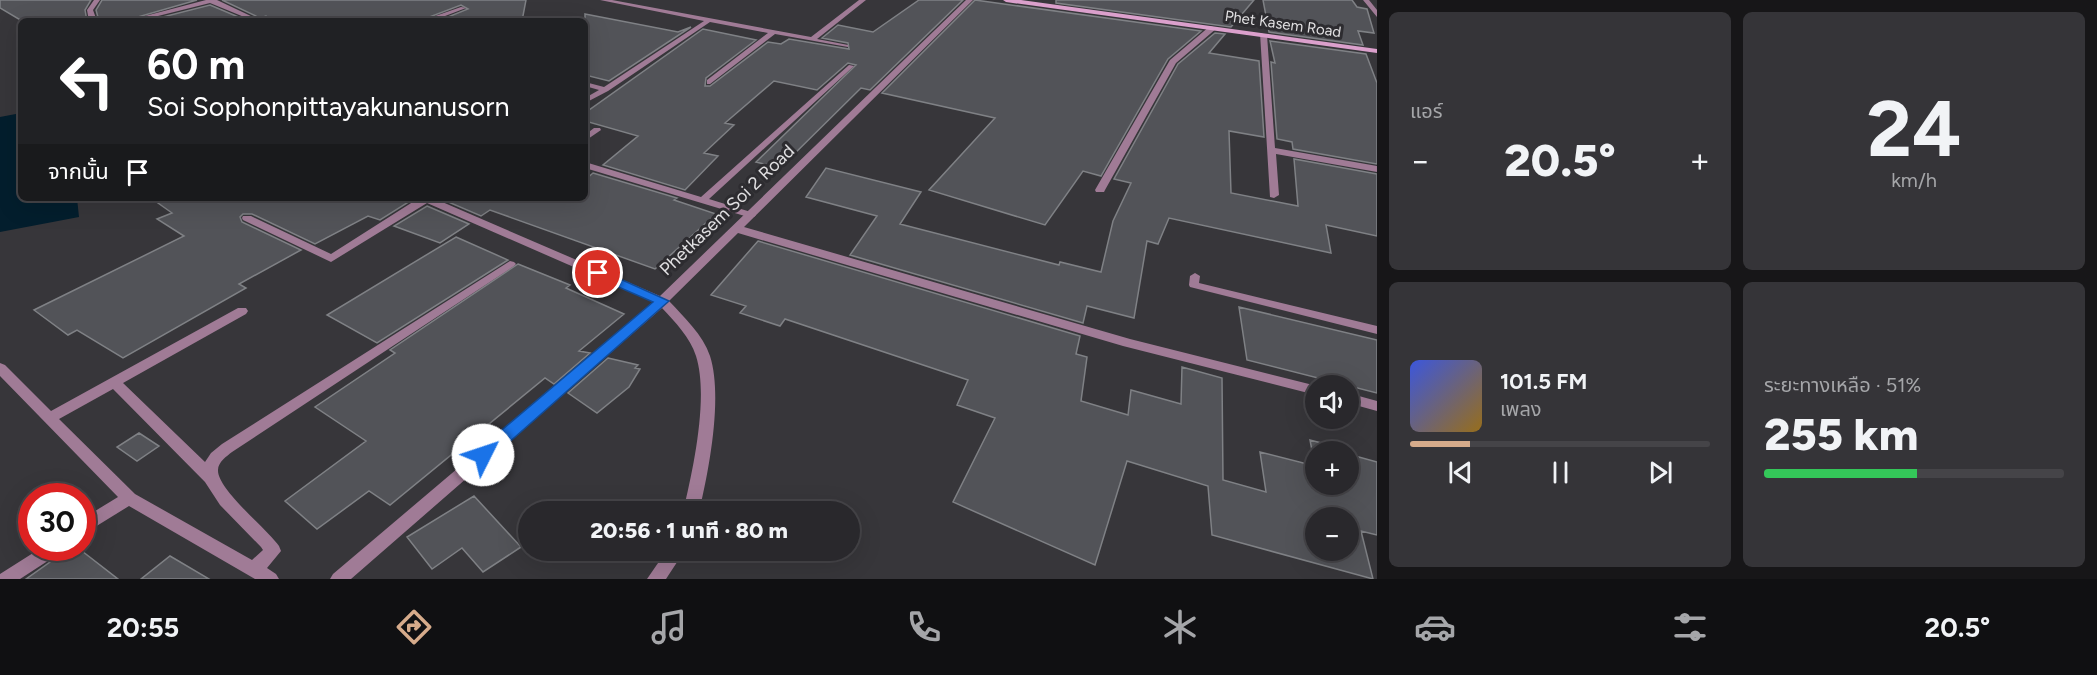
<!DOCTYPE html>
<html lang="th">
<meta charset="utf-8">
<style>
:root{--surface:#29282c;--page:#353438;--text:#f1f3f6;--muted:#a5a6a9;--line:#454448;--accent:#d6ab8b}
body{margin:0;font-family:Figtree,"Noto Sans Thai",sans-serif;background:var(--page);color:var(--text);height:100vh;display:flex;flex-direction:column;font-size:22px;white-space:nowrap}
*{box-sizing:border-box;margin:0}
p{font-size:20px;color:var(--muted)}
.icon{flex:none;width:33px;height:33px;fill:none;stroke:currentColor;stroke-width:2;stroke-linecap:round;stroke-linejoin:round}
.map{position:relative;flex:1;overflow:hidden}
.details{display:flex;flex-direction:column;gap:12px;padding:12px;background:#171618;width:720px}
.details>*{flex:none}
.banner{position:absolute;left:18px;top:18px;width:570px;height:183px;border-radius:9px;box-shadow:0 6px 24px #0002,0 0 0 2px var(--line);background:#202124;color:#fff;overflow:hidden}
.tools{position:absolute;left:1305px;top:375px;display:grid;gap:12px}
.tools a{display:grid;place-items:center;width:54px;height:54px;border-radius:50%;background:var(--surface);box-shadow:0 6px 24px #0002,0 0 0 2px var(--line);font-size:30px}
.speed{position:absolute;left:18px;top:483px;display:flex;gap:12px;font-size:30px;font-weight:700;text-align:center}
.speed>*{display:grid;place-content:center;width:78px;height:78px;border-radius:50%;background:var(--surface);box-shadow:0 6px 24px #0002,0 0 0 2px var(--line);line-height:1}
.speed .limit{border:9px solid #d22;background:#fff;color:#111}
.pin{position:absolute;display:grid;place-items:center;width:51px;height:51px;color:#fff;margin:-26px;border:3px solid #fff;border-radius:50%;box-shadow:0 2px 6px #0007}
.me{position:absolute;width:66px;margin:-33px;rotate:49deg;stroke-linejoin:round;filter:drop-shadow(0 0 4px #0008)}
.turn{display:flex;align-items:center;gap:21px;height:126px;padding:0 30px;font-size:27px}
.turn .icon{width:78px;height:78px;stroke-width:2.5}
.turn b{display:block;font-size:42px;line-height:51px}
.then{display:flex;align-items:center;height:57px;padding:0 30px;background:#0003;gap:12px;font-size:22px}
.big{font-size:45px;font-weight:800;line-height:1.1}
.details .widget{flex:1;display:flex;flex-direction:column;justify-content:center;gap:9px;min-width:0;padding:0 21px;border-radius:9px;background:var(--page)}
.details .dial{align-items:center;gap:0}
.dial b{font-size:78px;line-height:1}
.song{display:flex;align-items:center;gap:18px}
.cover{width:72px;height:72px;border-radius:9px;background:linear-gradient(135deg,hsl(230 70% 55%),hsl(40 70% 35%))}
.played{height:6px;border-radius:3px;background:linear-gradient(90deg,var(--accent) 20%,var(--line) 20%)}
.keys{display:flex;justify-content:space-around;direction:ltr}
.heat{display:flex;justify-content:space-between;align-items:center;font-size:33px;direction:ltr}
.charge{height:9px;border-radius:4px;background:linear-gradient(90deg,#34c759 51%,var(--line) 0)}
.details .tiles{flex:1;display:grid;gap:12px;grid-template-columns:repeat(2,1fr)}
.trip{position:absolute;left:518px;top:501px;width:342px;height:60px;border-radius:30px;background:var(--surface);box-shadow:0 6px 24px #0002,0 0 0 2px var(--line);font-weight:800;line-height:60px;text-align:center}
.tabs{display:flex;height:96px;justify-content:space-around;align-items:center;background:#101012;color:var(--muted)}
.tabs .icon{width:42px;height:42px}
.tabs .selected{color:var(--accent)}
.tabs b{font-size:27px;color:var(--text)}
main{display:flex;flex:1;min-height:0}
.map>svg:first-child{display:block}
.water{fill:#031e2d}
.building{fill:#525358;stroke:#7f8185;stroke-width:1.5;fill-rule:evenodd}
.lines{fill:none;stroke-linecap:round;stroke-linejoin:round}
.service{fill:#a07b96;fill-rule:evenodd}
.minor{fill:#a07b96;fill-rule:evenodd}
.secondary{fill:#dba0cc;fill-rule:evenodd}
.route{fill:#1a73e8;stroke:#114b97;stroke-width:1.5}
.labels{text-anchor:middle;stroke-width:6;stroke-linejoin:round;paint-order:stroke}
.far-street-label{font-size:15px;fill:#e1e0e2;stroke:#2d2c30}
.street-label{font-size:18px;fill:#e1e0e2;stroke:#2d2c30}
</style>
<main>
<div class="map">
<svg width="1377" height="579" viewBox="0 0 1377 579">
<rect width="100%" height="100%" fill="#37363a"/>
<path class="water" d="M21 113V198H77L79 217 0 232V117Z"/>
<path class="building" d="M0 0H91L85 10 87 21H22L0 8Z
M102 0H197L124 21H99L96 10Z
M222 0H526L522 21H438L468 9 461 5 419 21H272L266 16 257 19 256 16Z
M919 0H963L870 90 861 88 780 168 756 162 856 65 848 63 817 90 774 81 725 123 734 125 704 153 718 156 685 190 603 165 638 136 585 121V113L703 29 756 40 706 78 705 86H710L768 42 781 44 789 39 849 49 848 43 822 38 838 25 873 32Z
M975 0 1201 31 1168 59 1101 176 1083 171 1045 225 929 190 995 118 882 93Z
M1056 0H1254L1231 27 1056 3Z
M1263 0H1352L1357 7 1367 9 1374 33 1358 31 1363 45 1269 32Z
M210 5 248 21H147Z
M585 14 678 32 691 27 609 81 585 75Z
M1215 33 1225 34 1209 53 1259 61 1264 137 1229 131 1231 193 1298 206 1294 159 1377 174V236L1326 225 1331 253 1169 218 1158 244 1147 241 1134 318 1087 306 1083 323 850 255 877 216 806 197 826 168 921 192 900 224 1059 265 1060 262 1101 272 1113 221 1131 183 1114 179 1178 64Z
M1270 41 1366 54 1377 83V164L1293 149 1292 142 1277 139 1271 62 1275 63Z
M593 173 677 198 674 200 716 214 655 269 490 210 481 216 439 198H585V180Z
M151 198H415L380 220 368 216 315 244 252 214H243L240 217 242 222 301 250 239 284 246 288 123 358 77 330 68 335 34 310 184 236 157 219 172 213Z
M427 206 469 224 440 243 394 226Z
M456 237 508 260 377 343 327 315Z
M758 241 1080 336 1076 354 1087 357 1081 401 1128 415 1131 390 1181 404 1182 367 1222 378 1223 480 1266 492 1260 452 1315 466 1310 440 1333 446 1337 452H1316V484H1348V454L1377 462V535L1361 531 1373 579 1212 535 1208 486 1127 461 1095 565 953 502 995 418 957 405 968 380 785 319 780 326 740 313 746 306 711 295ZM1316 518H1348V550H1316Z
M518 264 570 285 566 288 624 314 579 351 590 353 554 384 545 378 390 505 369 491 317 529 285 501 366 441 315 407 395 353 390 350Z
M1239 307 1377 340V393L1247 360Z
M608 358 638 365 635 368 640 369 629 387 597 413 568 393Z
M139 433 159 446 137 461 117 447Z
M474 496 521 547 483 572 462 548 432 569 407 537Z
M70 548H78L118 579H26Z
M170 556 209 579H141Z"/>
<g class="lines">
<path class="service" d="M600 0H612L811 37 859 0H866L817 39 848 45V47L775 34 710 84H707V80L768 33 710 22 608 91 585 103V98L599 90 585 86V82L604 87 704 21Z
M849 65 854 66 709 199 754 213 756 215 754 217H748L585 168V162L701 197Z
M594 128H600L601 130 585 141V135Z
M1195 273 1200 276 1199 283 1377 326V334L1190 287 1189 285 1190 276Z"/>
<path class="minor" d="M94 0H100L93 10 97 21H89L87 10Z
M206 0H217L255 18 249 19 210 3 138 21H126Z
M966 0H973L744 227 1130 339 1317 386H1316V395L1123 346 738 233 669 301C684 317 703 335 710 356 723 397 709 470 699 512H683C693 470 709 397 696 356 690 337 675 322 662 308L351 579H330L333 574 654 302 427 203 331 262 243 220 242 218 243 216H251L331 254 419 198H433L660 296Z
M1363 0H1369L1377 10V17Z
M461 7 466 8 432 21H421Z
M267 18 270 21H258L260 20Z
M1210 26 1217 28 1176 63 1105 190 1104 192H1096L1095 190 1170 60Z
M1260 33 1267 35 1275 148 1377 166V172L1276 154 1279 195 1274 198 1270 197Z
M510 261 514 262 516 264 514 266 232 452C227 456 218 462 218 470 217 489 266 528 279 546L281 551 267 568 276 574 279 579H255L129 506 82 535V519L118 497 0 376V363L5 365 51 411 238 308H246L248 311 246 314 123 383 205 462 211 453 222 444ZM113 389 205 482 220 505 261 547 263 550 252 560 135 494 59 419Z
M1348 393 1377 401V411L1348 403Z
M41 548H62L60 553 20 579H0V574Z
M667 550H685L666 579H647Z"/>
<path class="secondary" d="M1003 0H1021L1377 49V53L1006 2Z"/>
</g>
<path class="route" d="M598 269 669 301 489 460H477L474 455 477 451 653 302 593 276 592 273Z"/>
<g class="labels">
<g class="far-street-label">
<text transform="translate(1283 24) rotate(8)" y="5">Phet Kasem Road</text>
</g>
<g class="street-label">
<text transform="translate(727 210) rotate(-44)" y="6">Phetkasem Soi 2 Road</text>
</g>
</g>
</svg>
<div class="tools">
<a><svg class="icon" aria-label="sound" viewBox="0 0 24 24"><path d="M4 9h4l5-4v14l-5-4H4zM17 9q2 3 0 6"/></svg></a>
<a>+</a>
<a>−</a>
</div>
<div class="speed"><div class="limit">30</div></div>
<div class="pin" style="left:598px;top:273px;background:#d93025"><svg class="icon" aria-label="arrive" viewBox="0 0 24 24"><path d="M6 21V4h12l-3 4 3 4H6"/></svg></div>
<svg class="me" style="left:483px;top:455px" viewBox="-20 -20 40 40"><circle r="19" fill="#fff"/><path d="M0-13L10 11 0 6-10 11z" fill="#1a73e8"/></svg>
<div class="trip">20:56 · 1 นาที · 80 m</div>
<div class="banner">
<div class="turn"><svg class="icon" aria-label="left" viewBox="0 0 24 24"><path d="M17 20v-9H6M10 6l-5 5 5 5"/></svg><div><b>60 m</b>Soi Sophonpittayakunanusorn</div></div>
<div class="then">จากนั้น<svg class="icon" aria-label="arrive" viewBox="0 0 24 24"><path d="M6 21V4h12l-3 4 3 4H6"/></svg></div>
</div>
</div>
<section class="details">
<div class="tiles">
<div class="widget"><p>แอร์</p>
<div class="heat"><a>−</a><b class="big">20.5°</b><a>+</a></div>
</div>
<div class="widget dial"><b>24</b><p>km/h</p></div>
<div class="widget">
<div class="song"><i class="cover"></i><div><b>101.5 FM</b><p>เพลง</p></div></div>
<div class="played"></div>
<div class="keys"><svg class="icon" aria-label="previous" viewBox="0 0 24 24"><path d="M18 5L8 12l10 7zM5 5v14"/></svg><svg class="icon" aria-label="pause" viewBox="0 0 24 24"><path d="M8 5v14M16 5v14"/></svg><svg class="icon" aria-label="next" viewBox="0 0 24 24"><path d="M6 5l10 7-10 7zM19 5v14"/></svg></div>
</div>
<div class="widget"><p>ระยะทางเหลือ · 51%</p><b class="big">255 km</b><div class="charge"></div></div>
</div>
</section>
</main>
<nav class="tabs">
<b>20:55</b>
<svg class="icon selected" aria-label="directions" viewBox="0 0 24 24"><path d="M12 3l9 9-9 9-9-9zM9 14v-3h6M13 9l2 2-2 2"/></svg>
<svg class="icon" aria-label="music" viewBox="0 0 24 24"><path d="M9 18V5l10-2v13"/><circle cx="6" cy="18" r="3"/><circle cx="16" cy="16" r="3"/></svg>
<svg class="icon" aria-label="phone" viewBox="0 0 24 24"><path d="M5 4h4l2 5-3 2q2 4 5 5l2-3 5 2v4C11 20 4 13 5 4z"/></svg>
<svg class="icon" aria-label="climate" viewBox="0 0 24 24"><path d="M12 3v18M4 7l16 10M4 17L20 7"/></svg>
<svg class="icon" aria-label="car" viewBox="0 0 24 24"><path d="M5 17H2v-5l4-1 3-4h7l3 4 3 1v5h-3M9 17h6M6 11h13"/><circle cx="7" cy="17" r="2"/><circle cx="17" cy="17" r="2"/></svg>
<svg class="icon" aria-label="filters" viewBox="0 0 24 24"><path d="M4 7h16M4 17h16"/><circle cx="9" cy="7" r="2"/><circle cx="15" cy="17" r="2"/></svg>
<b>20.5°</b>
</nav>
